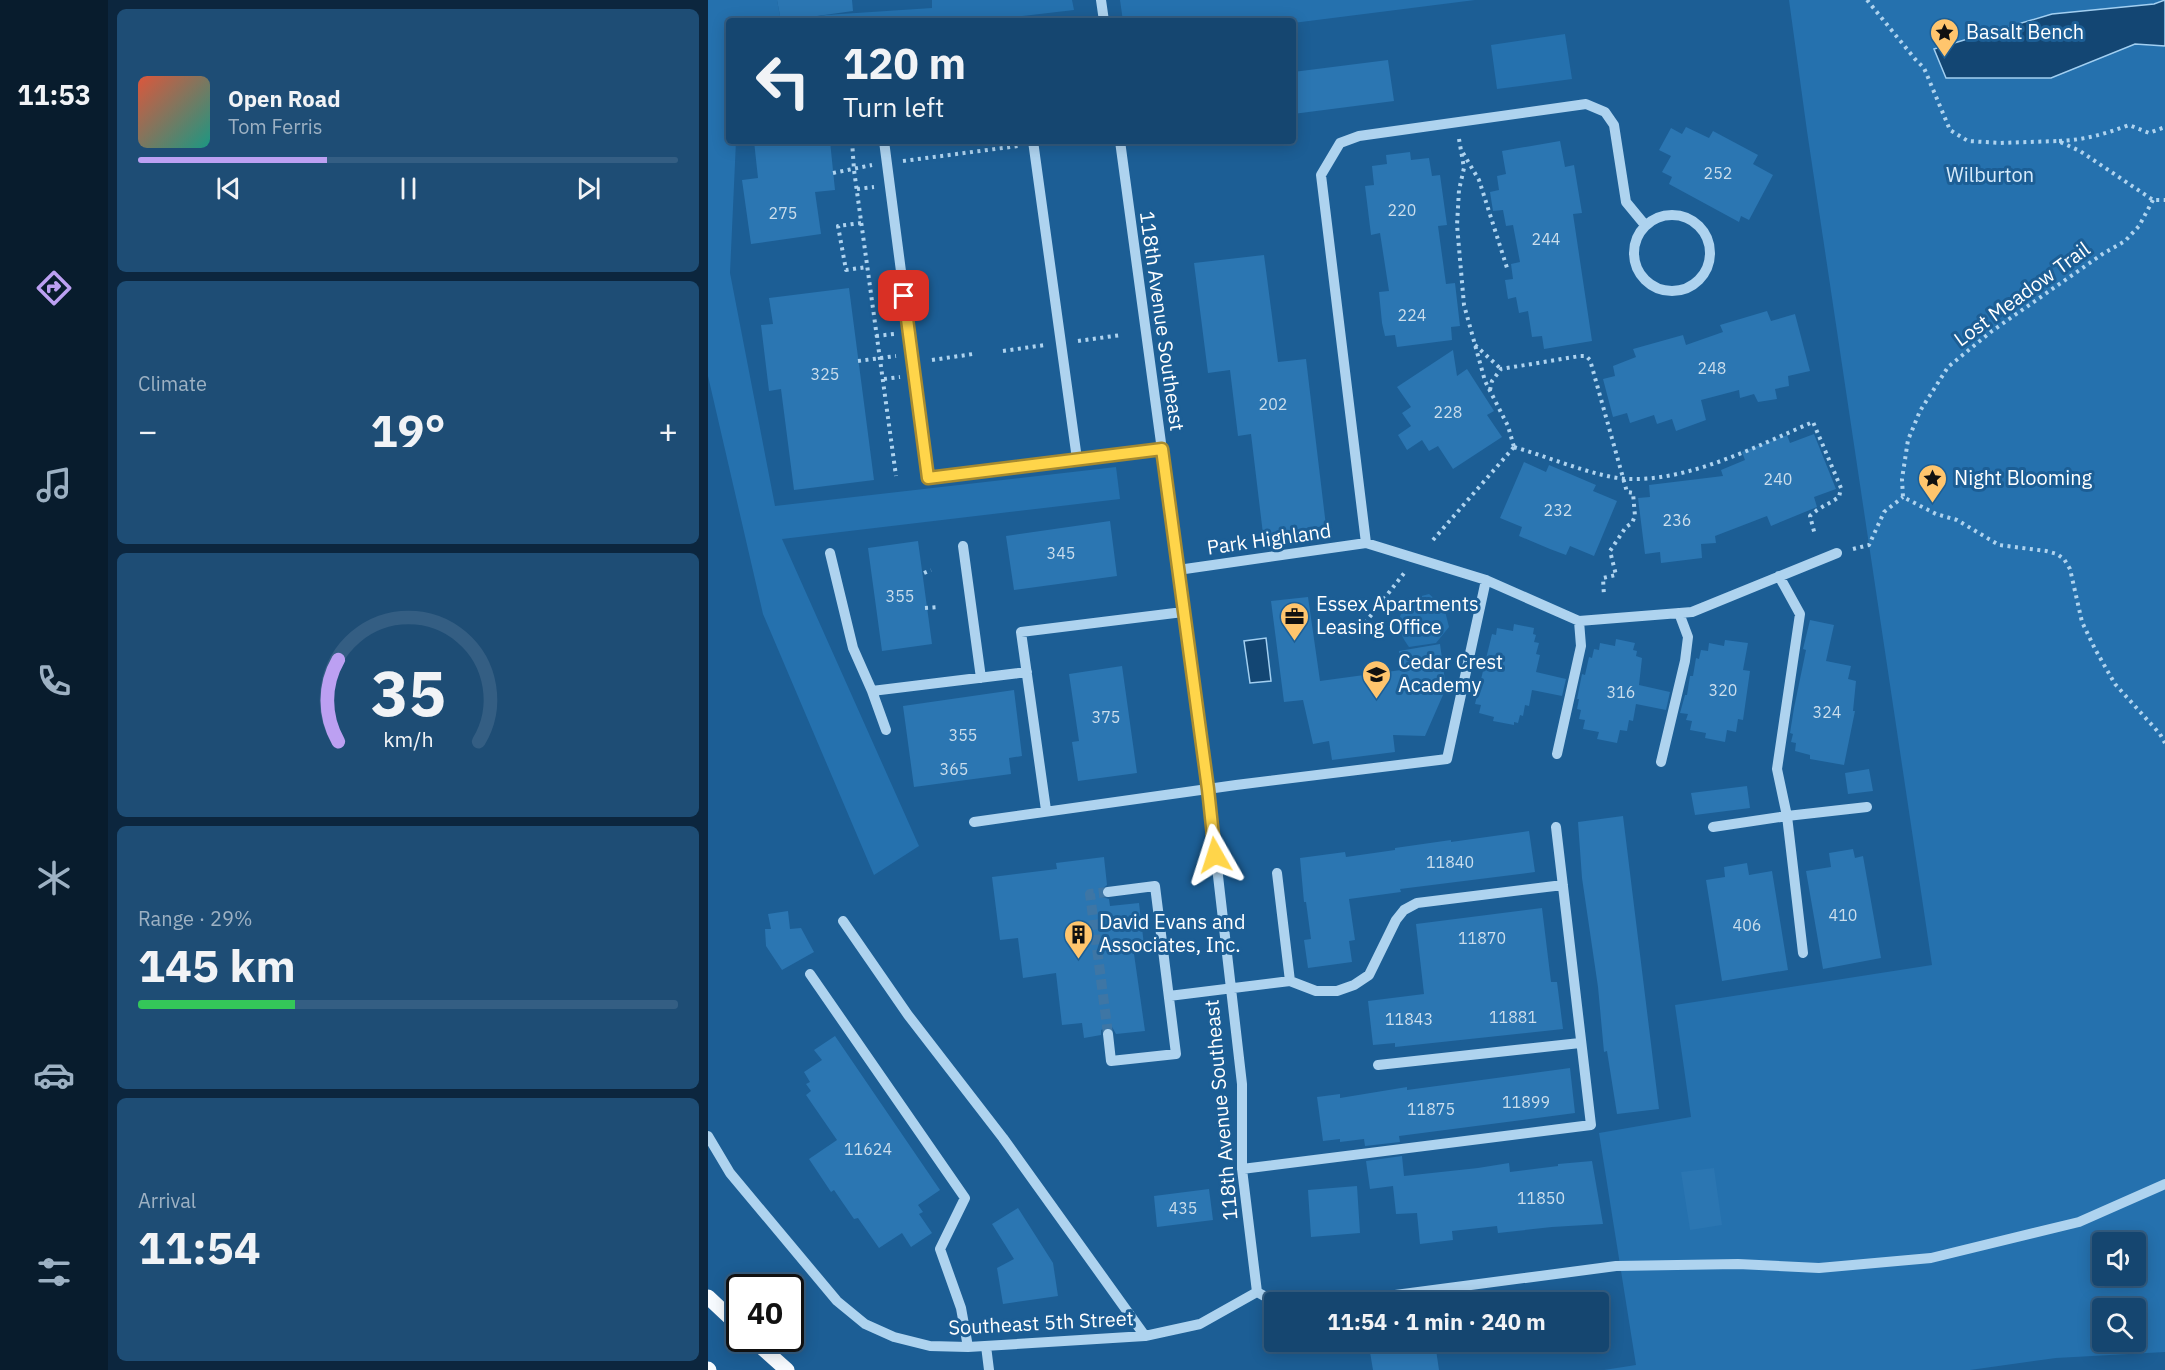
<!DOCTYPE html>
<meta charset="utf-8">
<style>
:root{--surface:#154670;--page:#1e4d75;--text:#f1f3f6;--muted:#9db1c3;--line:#345e83;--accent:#bca0f2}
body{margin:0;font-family:"IBM Plex Sans",sans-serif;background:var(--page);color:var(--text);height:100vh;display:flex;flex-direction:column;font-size:22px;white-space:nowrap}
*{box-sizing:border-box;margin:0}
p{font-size:20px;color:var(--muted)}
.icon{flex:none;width:33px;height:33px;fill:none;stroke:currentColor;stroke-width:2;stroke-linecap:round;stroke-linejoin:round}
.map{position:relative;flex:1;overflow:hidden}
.panel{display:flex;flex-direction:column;gap:9px;padding:9px;background:#0c263e;width:600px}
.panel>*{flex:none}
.top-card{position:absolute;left:18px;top:18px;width:570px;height:126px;border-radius:6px;box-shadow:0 3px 15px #0003,0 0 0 2px var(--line);background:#154670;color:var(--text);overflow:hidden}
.tools{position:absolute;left:1384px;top:1232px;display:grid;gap:12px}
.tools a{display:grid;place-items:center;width:54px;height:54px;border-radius:6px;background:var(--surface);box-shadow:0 3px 15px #0003,0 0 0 2px var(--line);font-size:30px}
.speed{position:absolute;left:18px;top:1274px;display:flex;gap:12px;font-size:30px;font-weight:700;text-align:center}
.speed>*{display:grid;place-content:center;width:78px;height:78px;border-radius:50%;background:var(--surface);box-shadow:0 3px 15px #0003,0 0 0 2px var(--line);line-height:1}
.speed .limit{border:3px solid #111;border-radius:9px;background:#fff;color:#111}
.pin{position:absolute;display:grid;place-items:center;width:51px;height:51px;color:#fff;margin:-26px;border-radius:12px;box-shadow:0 3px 9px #0006}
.me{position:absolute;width:66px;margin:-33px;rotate:354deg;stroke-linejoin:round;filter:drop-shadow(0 0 4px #0008)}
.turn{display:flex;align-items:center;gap:21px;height:126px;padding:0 18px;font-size:27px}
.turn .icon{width:78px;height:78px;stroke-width:2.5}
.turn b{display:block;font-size:42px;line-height:51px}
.big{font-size:45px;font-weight:700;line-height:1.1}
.panel .tile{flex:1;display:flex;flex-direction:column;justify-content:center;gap:9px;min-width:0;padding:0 21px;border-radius:9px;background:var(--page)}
.panel .dial{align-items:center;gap:0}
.dial svg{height:156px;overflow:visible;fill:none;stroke:var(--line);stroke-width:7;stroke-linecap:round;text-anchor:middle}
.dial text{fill:var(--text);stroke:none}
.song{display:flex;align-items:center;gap:18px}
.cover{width:72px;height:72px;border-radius:9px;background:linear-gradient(135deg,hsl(10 70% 55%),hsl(170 70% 35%))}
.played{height:6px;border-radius:3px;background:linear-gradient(90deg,var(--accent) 35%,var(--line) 35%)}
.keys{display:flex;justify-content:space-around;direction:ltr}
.heat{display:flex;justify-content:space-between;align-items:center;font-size:33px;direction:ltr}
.charge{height:9px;border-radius:4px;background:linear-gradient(90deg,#34c759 29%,var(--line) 0)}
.trip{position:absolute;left:556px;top:1292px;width:345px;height:60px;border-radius:6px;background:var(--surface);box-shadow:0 3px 15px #0003,0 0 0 2px var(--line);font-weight:700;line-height:60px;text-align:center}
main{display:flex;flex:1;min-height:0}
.tab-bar{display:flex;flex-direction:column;width:108px;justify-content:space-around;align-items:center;background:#081c2d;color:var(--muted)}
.tab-bar .icon{width:42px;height:42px}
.tab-bar .on{color:var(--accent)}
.tab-bar b{font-size:27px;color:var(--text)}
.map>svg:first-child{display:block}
.green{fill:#2571ae;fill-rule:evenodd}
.water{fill:#134673;stroke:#a2cff1;stroke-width:1.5}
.building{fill:#2b76b2}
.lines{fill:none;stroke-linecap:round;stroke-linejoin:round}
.minor-tunnel{stroke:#3e76a5;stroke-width:10;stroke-dasharray:10 5;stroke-linecap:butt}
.path{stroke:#aed3ef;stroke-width:4;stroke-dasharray:3 4.5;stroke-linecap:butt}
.minor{stroke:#aed3ef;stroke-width:10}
.major{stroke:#f7fbff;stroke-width:15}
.route-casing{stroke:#a68a30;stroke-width:15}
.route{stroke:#ffd54a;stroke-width:10}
.labels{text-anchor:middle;stroke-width:6;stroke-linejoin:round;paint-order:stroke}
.number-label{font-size:16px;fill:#caddec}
.poi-label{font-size:20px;fill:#fff;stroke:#1c5e95;text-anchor:start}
.park-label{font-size:20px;fill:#d5eafb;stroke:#1c5e95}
.street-label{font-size:20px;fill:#fff;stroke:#1c5e95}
</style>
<main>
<nav class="tab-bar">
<b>11:53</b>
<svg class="icon on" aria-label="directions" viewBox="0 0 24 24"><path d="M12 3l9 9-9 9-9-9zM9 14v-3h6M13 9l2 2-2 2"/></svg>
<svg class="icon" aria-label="music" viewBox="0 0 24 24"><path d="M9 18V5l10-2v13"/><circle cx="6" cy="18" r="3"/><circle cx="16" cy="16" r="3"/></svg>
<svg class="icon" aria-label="phone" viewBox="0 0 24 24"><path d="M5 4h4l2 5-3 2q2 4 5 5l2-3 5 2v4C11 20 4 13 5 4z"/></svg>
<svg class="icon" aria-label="climate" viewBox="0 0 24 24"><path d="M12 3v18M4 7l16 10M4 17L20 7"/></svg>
<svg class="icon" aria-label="car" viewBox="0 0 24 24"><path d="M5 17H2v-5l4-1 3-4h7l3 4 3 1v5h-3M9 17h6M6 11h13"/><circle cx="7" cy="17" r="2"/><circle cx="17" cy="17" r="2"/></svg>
<svg class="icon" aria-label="filters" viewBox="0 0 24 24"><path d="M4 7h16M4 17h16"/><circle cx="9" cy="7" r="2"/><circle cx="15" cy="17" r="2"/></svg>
</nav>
<section class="panel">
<div class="tile">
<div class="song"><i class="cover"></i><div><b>Open Road</b><p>Tom Ferris</p></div></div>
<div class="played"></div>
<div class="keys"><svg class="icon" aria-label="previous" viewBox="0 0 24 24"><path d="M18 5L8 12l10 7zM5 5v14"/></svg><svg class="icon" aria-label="pause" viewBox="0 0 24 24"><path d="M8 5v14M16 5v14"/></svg><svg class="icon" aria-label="next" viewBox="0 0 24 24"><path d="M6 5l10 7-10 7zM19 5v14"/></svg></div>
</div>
<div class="tile"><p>Climate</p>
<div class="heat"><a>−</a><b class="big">19°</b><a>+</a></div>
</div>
<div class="tile dial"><svg viewBox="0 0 100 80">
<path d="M14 69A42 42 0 1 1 86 69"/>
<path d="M14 69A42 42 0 0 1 14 27" stroke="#bca0f2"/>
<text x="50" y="56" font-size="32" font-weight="700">35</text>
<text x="50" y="72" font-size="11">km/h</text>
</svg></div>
<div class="tile"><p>Range · 29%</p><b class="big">145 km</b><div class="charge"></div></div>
<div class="tile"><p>Arrival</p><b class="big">11:54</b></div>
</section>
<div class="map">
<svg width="1457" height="1370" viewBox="0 0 1457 1370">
<rect width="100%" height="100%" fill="#1c5e95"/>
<path class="green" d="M0 0H69L73 21H21V141H28L22 273 67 506 408 467 412 499 74 539 211 846 166 875 55 614 0 376Z
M224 0H364L366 10 273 21H79L118 15 224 8Z
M412 0H767L585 23V21H415Z
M1081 0H1457V1352L1348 1358 1262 1370H896L928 1365 891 1133 983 1117 967 1005 1224 965 1099 131ZM1395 1242H1428V1275H1395ZM1395 1308H1428V1341H1395Z
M857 34 864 79 789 89 783 45Z
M721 594 736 607 741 627 728 643 701 647C686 626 689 618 702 599Z"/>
<path class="water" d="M1457 0V46L1427 44 1343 78H1238L1226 49 1344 14 1446 4Z
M558 638 563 681 542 683 536 641Z"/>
<path class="building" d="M69 0H144L145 11 73 21Z
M680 60 686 101 585 114V72Z
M978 127 1001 138 1005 131 1050 155 1045 164 1065 175 1041 220 1033 216 1031 222 961 184 964 177 954 172 963 156 951 150 963 128 974 134Z
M46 141H122L127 190 107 192 113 234 43 244 34 180 50 178Z
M852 141 857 167 866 165 874 213 865 214 884 341 836 349 834 336 824 337 820 311 811 313 808 297 800 299 797 280 805 279 803 264 812 262 805 225 798 226 795 210 785 211 782 192 791 190 789 176 798 174 794 151Z
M702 152 703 160 721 158 724 176 732 175 739 225 730 226 738 284 747 283 752 326 743 327 744 340 689 347 687 335 677 336 674 323 671 292 681 291 672 233 663 235 657 186 666 185 664 166 679 164 678 155Z
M556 255 570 362 598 359 618 526 555 534 543 434 530 436 522 370 500 373 486 263Z
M141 288 166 480 86 490 73 389 61 391 53 325 65 324 61 298Z
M1059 311 1063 321 1087 314 1102 371 1080 376 1081 386 1067 389 1069 399 1050 402 1046 394 1032 398 1031 390 993 400 998 420 968 431 964 419 949 424 946 415 922 423 919 413 905 417 895 379 907 376 905 366 928 357 925 349 975 335 978 345 1015 332 1012 325Z
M745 350 749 376 759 369 786 411 779 415 794 437 745 469 730 446 721 451 714 440 699 450 690 435 703 426 694 413 703 407 689 387Z
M1106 434 1128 489 1106 497 1109 507 1063 526 1059 516 1007 536 1008 543 993 544 994 558 953 563 952 552 937 554 930 498 942 497 941 485 1015 476 1013 470 1037 460 1034 452 1079 435 1082 443Z
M816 462 838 472 841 465 888 485 885 491 909 501 886 556 862 546 858 555 842 549 811 536 814 527 792 518Z
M402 521 409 576 306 590 298 536Z
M210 541 224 644 174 651 160 548Z
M600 597 612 681 693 670 691 651 732 644 738 688 717 736 685 735 687 752 624 760 621 741 605 744 595 700 576 702 563 601Z
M1102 620 1126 625 1118 661 1143 666 1140 679 1148 681 1145 711H1147L1136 765 1102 759V755L1087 751 1088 743 1083 742 1085 734 1082 733 1086 708 1098 650 1095 649Z
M806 624 826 628 825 634 828 635 826 642 831 643 828 654 832 655 828 672 858 679 854 696 824 690 821 706 817 705 815 716 812 715 810 723 806 722V725L785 721 786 717 771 713 773 705 767 704 784 634 788 635 789 628 805 631Z
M908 639 927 643 925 650 929 651 928 656 934 658 931 685 962 692 958 710 928 704 925 721 921 720 919 731 912 730 909 743 889 739 891 732 875 729 877 720 871 719 873 710 869 709 871 699H869L874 674 877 675 881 657 884 658 886 649 891 650 892 643 907 646Z
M1017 640 1040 643 1035 670 1042 671 1035 720 1030 719 1028 732 1019 730 1017 742 997 738 998 733 982 730 984 721 978 720 980 714 972 713 977 695H979L982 676H985L988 658 991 659 993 650 1000 651 1001 643 1016 646Z
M414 666 429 773 370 781 364 742 371 741 361 674Z
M306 690 314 756 301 758 303 774 206 787 195 706Z
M1161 769 1165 791 1140 794 1137 773Z
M1039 786 1042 808 987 815 983 793Z
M915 816 951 1109 909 1114 899 1051 896 1052 890 987 874 878 870 822Z
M821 831 827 872 692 889 693 892 641 899 647 940 641 941 644 962 600 968 596 940 603 939 598 902H596L592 858 637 852 638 857 687 850V848L743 840V842Z
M1145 849 1147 858 1155 856 1173 958 1115 969 1098 871 1123 867 1121 853Z
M396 857 399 885 393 890 394 897 401 899 402 906 431 903 436 945 425 947 437 1031 408 1034 404 1027H399L393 1030V1035L376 1038 374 1023 354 1025 348 973 315 978 310 938 292 940 284 877 349 869 348 863Z
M1039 863 1041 875 1064 871 1080 970 1014 981 998 880 1017 877 1016 867Z
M834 908 843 982H849L855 1029 687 1047V1043L665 1045 660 1001 716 994 708 924Z
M80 911 82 929 93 928 106 952 74 970 58 946 57 929H63L60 914Z
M127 1036 232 1190 210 1205 215 1212 211 1214 224 1233 203 1247 194 1233 171 1248 150 1218 146 1219 126 1190 123 1192 101 1159 129 1140 98 1095 103 1091 98 1084 102 1082 96 1072 114 1060 106 1050Z
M862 1068 867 1113 691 1136 692 1142 657 1146 656 1139 632 1142V1139L615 1141 609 1097 632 1094V1098L699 1087V1090Z
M694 1156 696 1176 770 1168 801 1163 802 1172 850 1166V1164L884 1161 895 1224 844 1227 790 1233 789 1226 744 1231 745 1240 712 1244 709 1213 688 1214 685 1186 662 1189 658 1161Z
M1006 1168 1014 1225 982 1230 973 1172Z
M649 1186 652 1233 603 1237 600 1190Z
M501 1189 505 1220 449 1227 446 1196Z
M310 1208 345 1263 350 1296 295 1304 289 1268 306 1259 284 1224Z
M694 1341H702L703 1347 727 1343 731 1370H665L661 1346Z"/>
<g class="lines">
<path class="minor-tunnel" d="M400 1034 382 894 400 892"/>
<path class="path" d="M1159 0 1207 59 1216 68 1242 130 1260 141 1292 143 1350 141 1372 151 1445 200H1457
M751 139 756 168 751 190 749 225 756 305 777 381 800 426 806 447
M144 141 146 170 188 476
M1351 141C1376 140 1397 134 1421 125L1441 133 1457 127
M755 153 771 180 800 271
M195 161 310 146
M125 173 164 165
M149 189 166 187
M1445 200 1431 226 1417 241 1396 253 1284 331 1240 367 1212 411 1200 440 1194 479 1195 497 1228 514 1249 520 1291 545 1338 551 1349 554 1356 559 1362 569 1374 622 1387 649 1407 684 1452 734 1457 743
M153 223 130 226 138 270 159 267
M168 336 186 334
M370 341 413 335
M767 345 793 369
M295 351 337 345
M224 360 265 354
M150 361 188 356
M176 379 192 377
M782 390 784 381 793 369 872 356H878L882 360 919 492 925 493 927 516 924 523 918 527 902 551 908 575 895 578 896 596
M806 447C837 456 868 469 899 476 964 491 1046 447 1105 422L1133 488 1131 497C1121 504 1110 508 1102 516L1107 535
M725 540 806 447
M1145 549 1161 545 1176 512 1195 497
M216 573 223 570
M217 608 231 607
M657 623 697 572"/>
<path class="minor" d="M393 0 396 21
M176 141 220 478 454 449
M325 141 369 459
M412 141 500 789 534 1084V1169L549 1292
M926 253a38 38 0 1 1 76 0a38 38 0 1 1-76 0Z
M937 225 918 202 906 125 897 112 878 104 651 136 632 143 613 175 658 543 778 580 871 621 984 612 1129 553
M255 546 273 678
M122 553 145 648 164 691 178 730
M470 570 658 543
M164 691 319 672
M849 754 873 646 871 621
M953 762 977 661 980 637 971 613
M338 810 313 632 475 612
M266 822 528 785 739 759 778 580
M1005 827 1079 816 1069 769 1092 614 1071 576
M569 873 582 981
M135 921 200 1015 295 1138 437 1336
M1095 953 1079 816 1159 807
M102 974 257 1198 232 1249 253 1308 260 1347
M461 996 582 981 608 991H629L646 985 661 975 688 920 696 910 709 903 855 885
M400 1034 403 1061 468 1054 447 886 400 892
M670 1065 872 1043
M0 1136 22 1173 129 1301 157 1324 186 1337 222 1346 260 1347 437 1336 492 1324 549 1292
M534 1169 883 1125 848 827
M549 1292 567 1302
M634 1302 908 1266 1030 1264 1111 1268 1223 1258 1371 1222 1457 1184
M278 1346 281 1370"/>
<path class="major" d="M0 1297 32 1327
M43 1338 79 1370
M0 1369 1 1370"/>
</g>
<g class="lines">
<defs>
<path id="route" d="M196 296 220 478 454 449 500 789 507 855"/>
</defs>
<use href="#route" class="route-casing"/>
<use href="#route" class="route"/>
</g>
<defs>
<symbol id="sight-pin" viewBox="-11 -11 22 30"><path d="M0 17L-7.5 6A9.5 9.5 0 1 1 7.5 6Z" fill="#ffc56d" stroke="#1c5e95"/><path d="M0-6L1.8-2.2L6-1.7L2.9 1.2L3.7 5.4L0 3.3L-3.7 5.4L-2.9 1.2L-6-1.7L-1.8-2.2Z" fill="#111"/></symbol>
<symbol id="office-pin" viewBox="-11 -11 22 30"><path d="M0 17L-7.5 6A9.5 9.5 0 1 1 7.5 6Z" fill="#ffc56d" stroke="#1c5e95"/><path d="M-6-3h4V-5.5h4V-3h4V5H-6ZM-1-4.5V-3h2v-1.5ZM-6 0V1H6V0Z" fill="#111"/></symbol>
<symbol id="school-pin" viewBox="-11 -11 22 30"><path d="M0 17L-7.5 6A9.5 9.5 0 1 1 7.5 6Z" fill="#ffc56d" stroke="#1c5e95"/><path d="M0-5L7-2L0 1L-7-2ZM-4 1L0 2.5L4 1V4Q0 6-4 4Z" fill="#111"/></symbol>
<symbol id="building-pin" viewBox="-11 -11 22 30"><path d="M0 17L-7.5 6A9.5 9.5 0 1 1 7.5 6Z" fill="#ffc56d" stroke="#1c5e95"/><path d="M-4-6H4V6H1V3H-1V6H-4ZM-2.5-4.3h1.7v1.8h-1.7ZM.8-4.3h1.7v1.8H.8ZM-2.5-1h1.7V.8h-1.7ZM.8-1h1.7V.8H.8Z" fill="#111"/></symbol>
</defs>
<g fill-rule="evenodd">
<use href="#sight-pin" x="1220" y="16" width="33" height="45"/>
<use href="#sight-pin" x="1208" y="462" width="33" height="45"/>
<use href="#office-pin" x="570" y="600" width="33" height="45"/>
<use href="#school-pin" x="652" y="658" width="33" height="45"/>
<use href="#building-pin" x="354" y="918" width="33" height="45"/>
</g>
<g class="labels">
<g class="number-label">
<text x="1010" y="179">252</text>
<text x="694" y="216">220</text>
<text x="75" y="219">275</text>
<text x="838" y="245">244</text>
<text x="704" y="321">224</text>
<text x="1004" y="374">248</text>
<text x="117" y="380">325</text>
<text x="565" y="410">202</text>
<text x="740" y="418">228</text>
<text x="1070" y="485">240</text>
<text x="850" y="516">232</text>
<text x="969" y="526">236</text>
<text x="353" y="559">345</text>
<text x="192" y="602">355</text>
<text x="1015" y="696">320</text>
<text x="913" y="698">316</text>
<text x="1119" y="718">324</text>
<text x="398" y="723">375</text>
<text x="255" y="741">355</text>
<text x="246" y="775">365</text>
<text x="742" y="868">11840</text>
<text x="1135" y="921">410</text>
<text x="1039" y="931">406</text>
<text x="774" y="944">11870</text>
<text x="805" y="1023">11881</text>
<text x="701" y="1025">11843</text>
<text x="818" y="1108">11899</text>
<text x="723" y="1115">11875</text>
<text x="160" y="1155">11624</text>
<text x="833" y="1204">11850</text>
<text x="475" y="1214">435</text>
</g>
<g class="poi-label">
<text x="1258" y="39">Basalt Bench</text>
<text x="1246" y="485">Night Blooming</text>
<text x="608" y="611">Essex Apartments<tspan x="608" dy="23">Leasing Office</tspan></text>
<text x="690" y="669">Cedar Crest<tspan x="690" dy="23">Academy</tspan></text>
<text x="391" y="929">David Evans and<tspan x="391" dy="23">Associates, Inc.</tspan></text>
</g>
<g class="park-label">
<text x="1282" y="182">Wilburton</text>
</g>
<g class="street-label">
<text transform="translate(1314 294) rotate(-36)" y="7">Lost Meadow Trail</text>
<text transform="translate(454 321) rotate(82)" y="7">118th Avenue Southeast</text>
<text transform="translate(561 539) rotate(-8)" y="7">Park Highland</text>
<text transform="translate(513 1110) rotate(-95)" y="7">118th Avenue Southeast</text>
<text transform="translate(333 1323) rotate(-3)" y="7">Southeast 5th Street</text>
</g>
</g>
</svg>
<div class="tools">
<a><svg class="icon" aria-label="sound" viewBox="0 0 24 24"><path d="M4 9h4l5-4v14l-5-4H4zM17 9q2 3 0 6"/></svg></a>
<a><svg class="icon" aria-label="search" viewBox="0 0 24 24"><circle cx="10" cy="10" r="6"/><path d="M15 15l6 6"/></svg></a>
</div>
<div class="speed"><div class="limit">40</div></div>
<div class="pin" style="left:196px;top:296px;background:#d93025"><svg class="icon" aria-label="arrive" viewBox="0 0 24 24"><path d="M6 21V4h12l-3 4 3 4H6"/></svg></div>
<svg class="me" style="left:507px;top:855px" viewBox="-20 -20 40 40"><path d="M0-17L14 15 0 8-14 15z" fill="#ffd54a" stroke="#fff" stroke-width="4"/></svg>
<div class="trip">11:54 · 1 min · 240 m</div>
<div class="top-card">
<div class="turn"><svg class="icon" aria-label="left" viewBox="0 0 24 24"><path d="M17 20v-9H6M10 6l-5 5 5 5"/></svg><div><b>120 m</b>Turn left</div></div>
</div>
</div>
</main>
